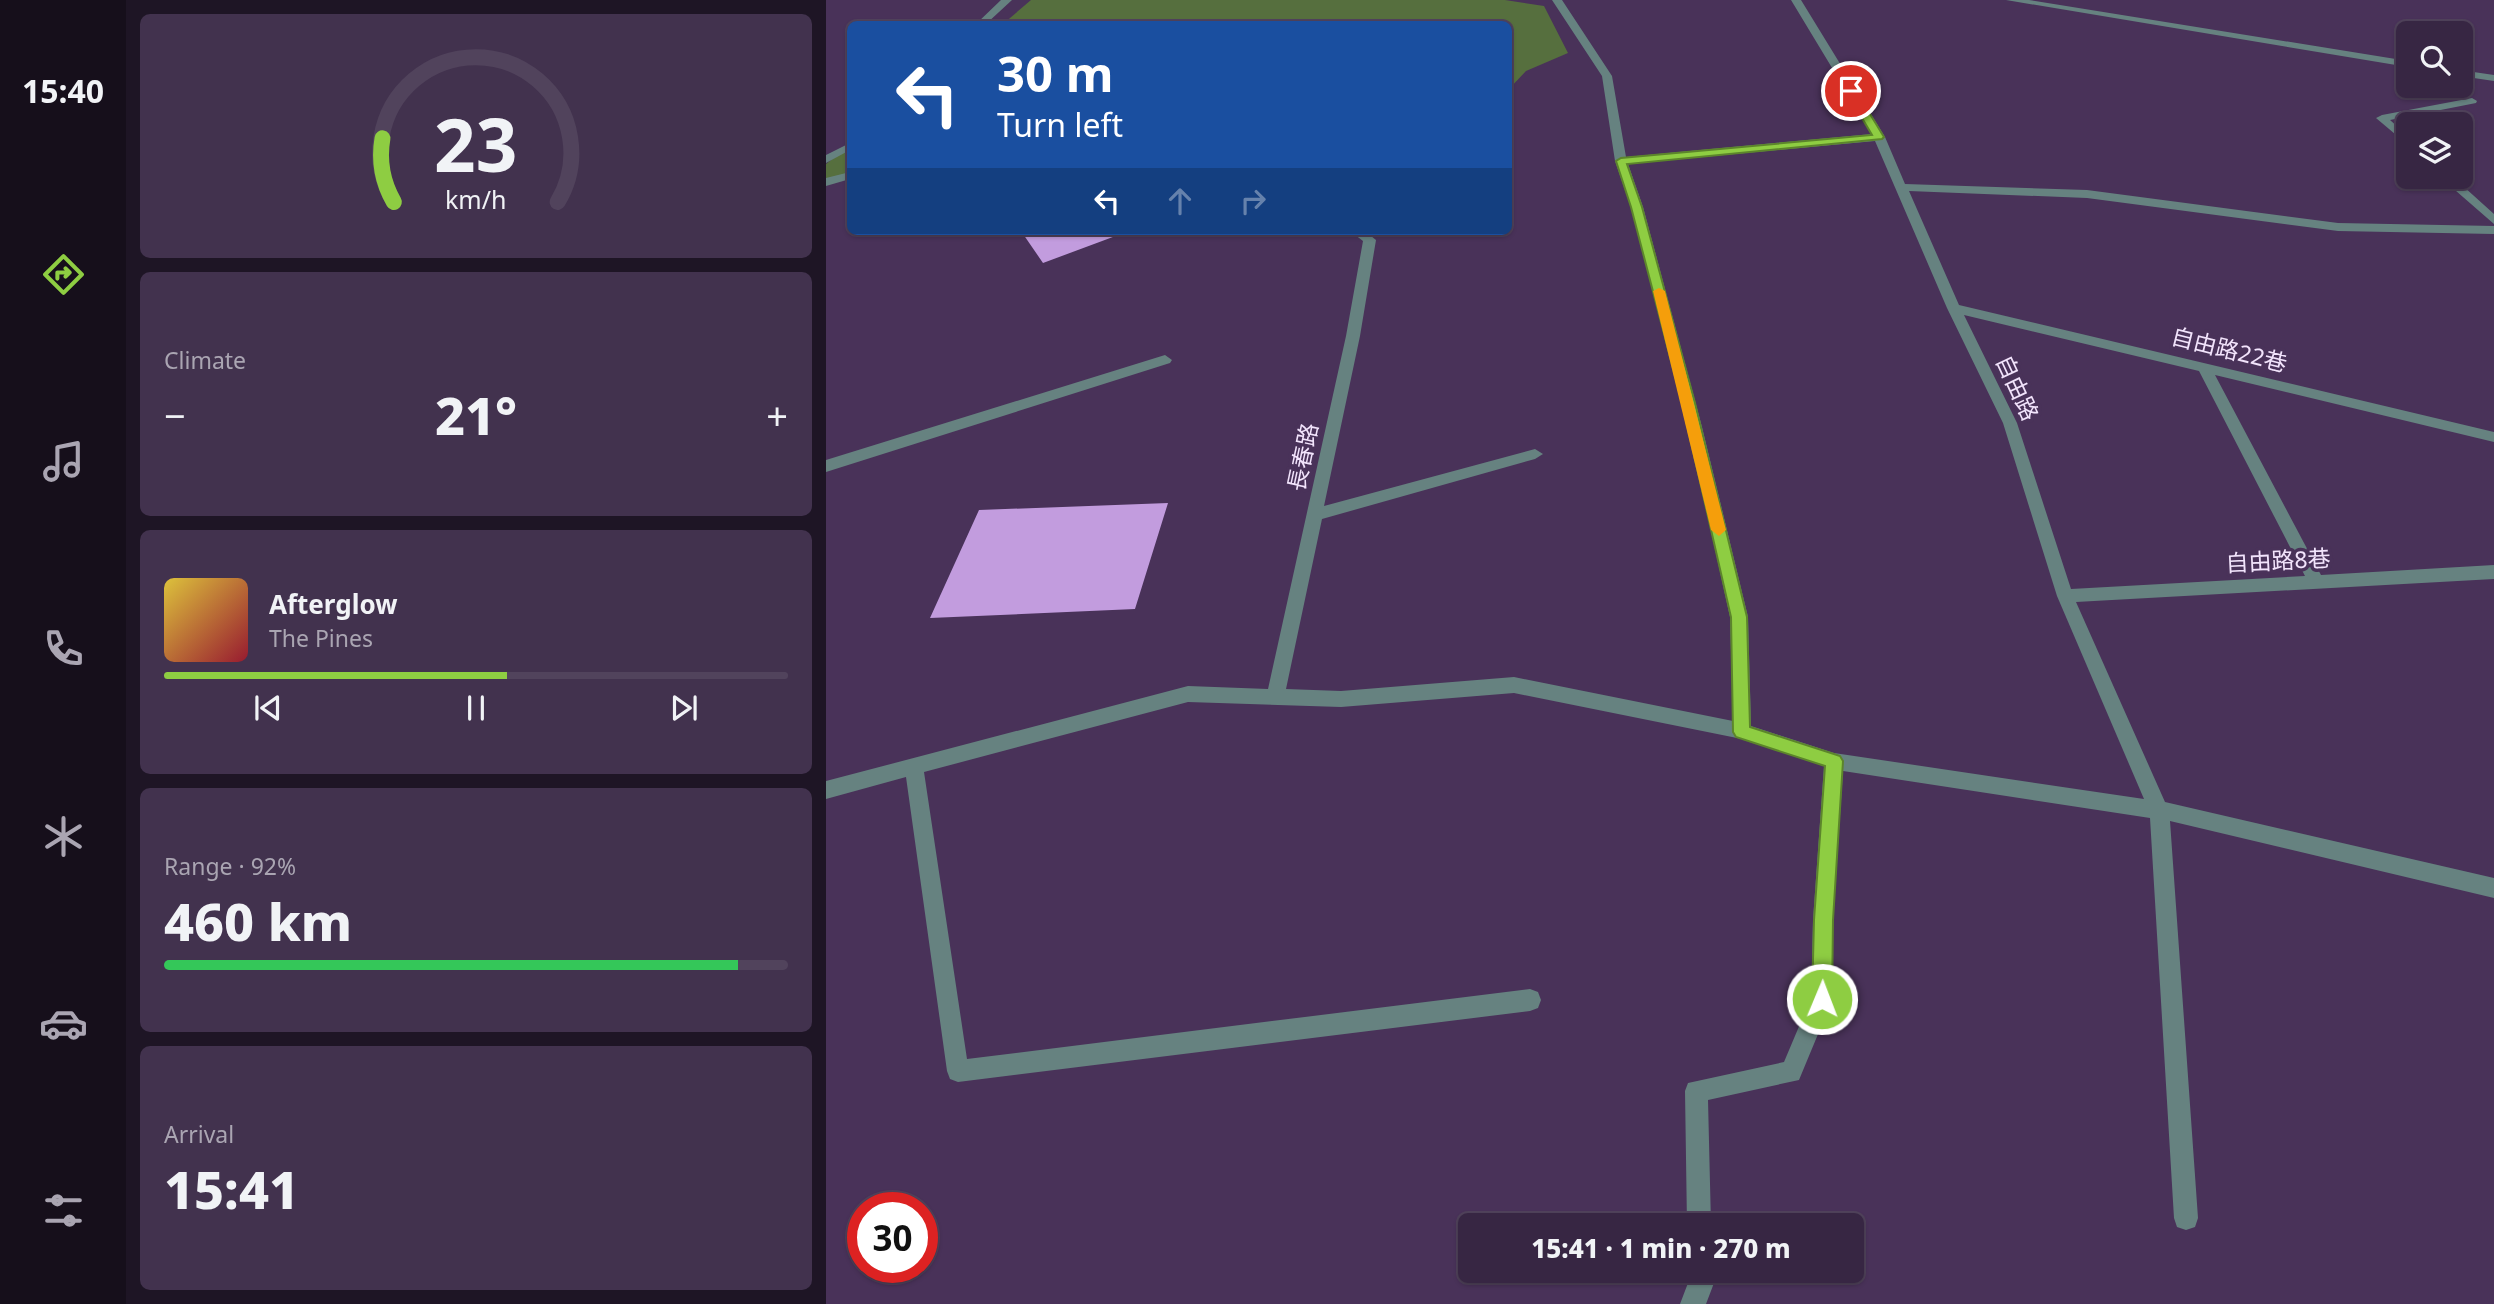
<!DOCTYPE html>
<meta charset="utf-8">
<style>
:root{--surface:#372643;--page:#42324e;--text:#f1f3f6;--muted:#aaa5b2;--line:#51435c;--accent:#8ecd42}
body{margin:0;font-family:"Noto Sans","Noto Sans TC",sans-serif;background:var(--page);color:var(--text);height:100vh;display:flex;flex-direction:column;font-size:26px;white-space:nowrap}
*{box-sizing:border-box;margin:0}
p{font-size:23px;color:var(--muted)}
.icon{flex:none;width:38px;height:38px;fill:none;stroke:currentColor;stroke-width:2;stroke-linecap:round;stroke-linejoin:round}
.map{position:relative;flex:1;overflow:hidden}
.sheet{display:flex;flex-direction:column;gap:14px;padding:14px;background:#1e1525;width:700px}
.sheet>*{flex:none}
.hud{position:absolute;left:21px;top:21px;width:665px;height:214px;border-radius:10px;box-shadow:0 2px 5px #0004,0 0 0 2px var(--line);background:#1a4fa0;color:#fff;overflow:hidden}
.tools{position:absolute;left:1570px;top:21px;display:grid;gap:14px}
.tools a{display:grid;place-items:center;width:77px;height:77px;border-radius:10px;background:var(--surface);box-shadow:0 2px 5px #0004,0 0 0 2px var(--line);font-size:35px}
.speed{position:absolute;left:21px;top:1192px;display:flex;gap:14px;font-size:35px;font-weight:700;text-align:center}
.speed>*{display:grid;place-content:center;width:91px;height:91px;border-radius:50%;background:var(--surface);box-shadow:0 2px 5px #0004,0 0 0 2px var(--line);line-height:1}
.speed .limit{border:10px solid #d22;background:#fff;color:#111}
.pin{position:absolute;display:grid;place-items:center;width:60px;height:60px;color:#fff;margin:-30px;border:4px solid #fff;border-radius:50%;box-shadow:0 2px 7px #0007}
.me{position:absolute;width:77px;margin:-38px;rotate:1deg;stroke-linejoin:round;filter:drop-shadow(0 0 5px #0008)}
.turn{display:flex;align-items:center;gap:24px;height:147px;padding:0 35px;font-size:32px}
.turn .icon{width:91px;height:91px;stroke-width:2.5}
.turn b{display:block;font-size:49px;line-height:60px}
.lanes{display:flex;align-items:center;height:66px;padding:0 35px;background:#0003;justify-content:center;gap:35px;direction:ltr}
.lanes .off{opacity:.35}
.big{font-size:52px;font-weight:800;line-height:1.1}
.sheet .card{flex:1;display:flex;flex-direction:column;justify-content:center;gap:10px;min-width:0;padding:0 24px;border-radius:10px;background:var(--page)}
.sheet .dial{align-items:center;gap:0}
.dial svg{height:182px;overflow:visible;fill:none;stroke:var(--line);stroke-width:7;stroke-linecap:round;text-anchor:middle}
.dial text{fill:var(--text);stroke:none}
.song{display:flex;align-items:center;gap:21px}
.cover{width:84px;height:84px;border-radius:10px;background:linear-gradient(135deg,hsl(50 70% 55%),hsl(350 70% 35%))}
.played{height:7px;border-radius:4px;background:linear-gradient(90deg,var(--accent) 55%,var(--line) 55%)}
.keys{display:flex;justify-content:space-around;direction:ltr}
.heat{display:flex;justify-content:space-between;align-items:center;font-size:38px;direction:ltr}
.charge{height:10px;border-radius:5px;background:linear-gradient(90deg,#34c759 92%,var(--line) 0)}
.trip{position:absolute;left:632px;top:1213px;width:406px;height:70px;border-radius:10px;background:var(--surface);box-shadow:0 2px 5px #0004,0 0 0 2px var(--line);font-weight:800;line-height:70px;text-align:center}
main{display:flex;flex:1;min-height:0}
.tab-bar{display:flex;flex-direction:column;width:126px;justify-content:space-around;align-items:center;background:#160f1b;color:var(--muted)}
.tab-bar .icon{width:49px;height:49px}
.tab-bar .on{color:var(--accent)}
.tab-bar b{font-size:32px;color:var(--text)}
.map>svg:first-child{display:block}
.green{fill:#566f3e}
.building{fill:#c29cde}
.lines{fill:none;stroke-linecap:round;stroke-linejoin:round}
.minor{fill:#668280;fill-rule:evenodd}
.route{fill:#8ecd42;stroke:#5c852b;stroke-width:2}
.slow{fill:#f59e0b}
.labels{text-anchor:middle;stroke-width:7;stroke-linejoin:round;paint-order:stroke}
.street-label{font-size:23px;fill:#f2e4fc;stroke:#493259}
</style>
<main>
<nav class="tab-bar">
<b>15:40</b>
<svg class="icon on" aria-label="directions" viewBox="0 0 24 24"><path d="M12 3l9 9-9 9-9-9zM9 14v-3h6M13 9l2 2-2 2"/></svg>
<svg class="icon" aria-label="music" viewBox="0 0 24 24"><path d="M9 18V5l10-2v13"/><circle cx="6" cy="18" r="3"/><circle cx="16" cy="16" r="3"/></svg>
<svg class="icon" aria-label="phone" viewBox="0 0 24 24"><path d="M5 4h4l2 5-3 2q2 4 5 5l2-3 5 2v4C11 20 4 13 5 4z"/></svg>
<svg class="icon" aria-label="climate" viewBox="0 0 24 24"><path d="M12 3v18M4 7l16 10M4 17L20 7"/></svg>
<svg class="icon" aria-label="car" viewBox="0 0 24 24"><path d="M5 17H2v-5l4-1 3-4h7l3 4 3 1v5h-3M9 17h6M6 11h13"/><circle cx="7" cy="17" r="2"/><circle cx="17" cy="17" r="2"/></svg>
<svg class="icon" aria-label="filters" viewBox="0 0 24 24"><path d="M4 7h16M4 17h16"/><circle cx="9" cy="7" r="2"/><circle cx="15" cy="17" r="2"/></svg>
</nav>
<section class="sheet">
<div class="card dial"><svg viewBox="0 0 100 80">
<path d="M14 69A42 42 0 1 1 86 69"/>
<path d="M14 69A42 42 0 0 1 9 41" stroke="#8ecd42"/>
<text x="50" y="56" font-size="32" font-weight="700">23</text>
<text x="50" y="72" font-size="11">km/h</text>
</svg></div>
<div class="card"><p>Climate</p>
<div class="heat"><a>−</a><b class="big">21°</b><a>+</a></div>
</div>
<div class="card">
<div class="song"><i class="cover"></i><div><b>Afterglow</b><p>The Pines</p></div></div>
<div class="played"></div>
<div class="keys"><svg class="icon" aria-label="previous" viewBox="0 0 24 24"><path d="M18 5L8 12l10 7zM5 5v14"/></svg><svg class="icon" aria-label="pause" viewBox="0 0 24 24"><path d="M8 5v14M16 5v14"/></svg><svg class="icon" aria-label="next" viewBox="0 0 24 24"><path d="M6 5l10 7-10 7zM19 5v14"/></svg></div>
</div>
<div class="card"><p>Range · 92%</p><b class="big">460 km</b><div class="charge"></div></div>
<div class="card"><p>Arrival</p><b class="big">15:41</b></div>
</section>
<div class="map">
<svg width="1668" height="1304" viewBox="0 0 1668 1304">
<rect width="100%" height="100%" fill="#493259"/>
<path class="green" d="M205 0H679L718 6 742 53 700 71 683 89 682 24H177Z
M24 145V174L0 181V164Z"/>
<path class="building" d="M195 231H303L217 263Z
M342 503 309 609 104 618 153 510Z"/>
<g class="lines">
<path class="minor" d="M175 0H186L160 24H150Z
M726 0H736L786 76 800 157 1046 134 965 0H975L1059 137 1079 184 1261 190 1512 223 1668 226V234L1512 231 1261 198 1083 191 1133 305 1668 432V442L1389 375 1495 575 1668 565V579L1250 602 1339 802 1668 878V898L1344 821 1372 1218 1369 1227 1360 1230 1351 1227 1348 1218 1324 818 1017 771 1007 920V998L973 1080 882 1100 885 1225H861L859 1091 862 1083 958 1062 985 998 987 920 998 766 916 739 688 693 515 707 362 702 98 772 141 1059 704 989 712 992 715 1000 712 1008 704 1011 132 1082 124 1079 121 1071 80 777 0 799V781L362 686 442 689 520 336 537 241 524 231H539L550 240 534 336 498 506 709 449 717 454 709 459 496 519 460 689 515 691 688 677 907 721 904 617 862 427 805 207 789 161 776 76ZM1049 141 1121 308 1177 423 1231 596 1318 799 1008 753 925 726 922 617 876 427 817 207 802 164ZM1138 315 1373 371 1479 576 1245 589 1191 423Z
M1180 0H1203L1582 61V67Z
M1634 70 1668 75V81L1634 76Z
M1646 98 1651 101 1650 103 1564 120 1582 136V145L1550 118 1556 115Z
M24 143V150L0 163V155Z
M24 172V179L0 186V178Z
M1614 177H1627L1668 214V224Z
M339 355 346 360 344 363 0 472V460Z
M862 1270H887L888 1283 880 1304H854L862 1283Z"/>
</g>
<path class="route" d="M1025 88 1030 91 1058 137 1056 139 801 164 816 207 869 403 921 617 924 727 1008 754 1014 756 1017 761 1007 920 1006 999 1003 1006 996 1008 989 1006 986 999 988 920 999 766 910 737 907 732 905 617 856 403 805 207 790 161 795 158 1046 135 1020 91Z"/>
<path class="slow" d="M833 288 839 291 900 530 893 536 885 530 827 291Z"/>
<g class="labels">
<g class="street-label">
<text transform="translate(1403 350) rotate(14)" y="8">自由路22巷</text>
<text transform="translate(1191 388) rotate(65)" y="8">自由路</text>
<text transform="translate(477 457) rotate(-78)" y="8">長春路</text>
<text transform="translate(1452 561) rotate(-3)" y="8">自由路8巷</text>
</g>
</g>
</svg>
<div class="tools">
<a><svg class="icon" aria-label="search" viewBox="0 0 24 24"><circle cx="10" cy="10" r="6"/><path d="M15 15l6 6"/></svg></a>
<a><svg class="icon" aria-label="layers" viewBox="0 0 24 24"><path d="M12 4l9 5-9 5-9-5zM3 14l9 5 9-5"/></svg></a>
</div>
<div class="speed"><div class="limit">30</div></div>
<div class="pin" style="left:1025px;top:91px;background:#d93025"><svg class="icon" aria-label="arrive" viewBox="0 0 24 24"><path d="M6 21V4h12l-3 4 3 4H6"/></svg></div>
<svg class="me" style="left:996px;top:999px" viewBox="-20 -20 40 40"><circle r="17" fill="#8ecd42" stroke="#fff" stroke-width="3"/><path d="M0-11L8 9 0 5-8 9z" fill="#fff"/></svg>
<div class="trip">15:41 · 1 min · 270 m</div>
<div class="hud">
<div class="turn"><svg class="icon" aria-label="left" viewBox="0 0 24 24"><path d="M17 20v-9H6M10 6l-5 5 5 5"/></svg><div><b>30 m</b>Turn left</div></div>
<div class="lanes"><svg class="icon" aria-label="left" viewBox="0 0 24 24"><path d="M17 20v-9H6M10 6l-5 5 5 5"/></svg><svg class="icon off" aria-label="ahead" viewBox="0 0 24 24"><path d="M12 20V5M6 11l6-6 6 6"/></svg><svg class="icon off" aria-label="right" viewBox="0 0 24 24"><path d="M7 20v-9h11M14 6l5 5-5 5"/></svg></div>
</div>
</div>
</main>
